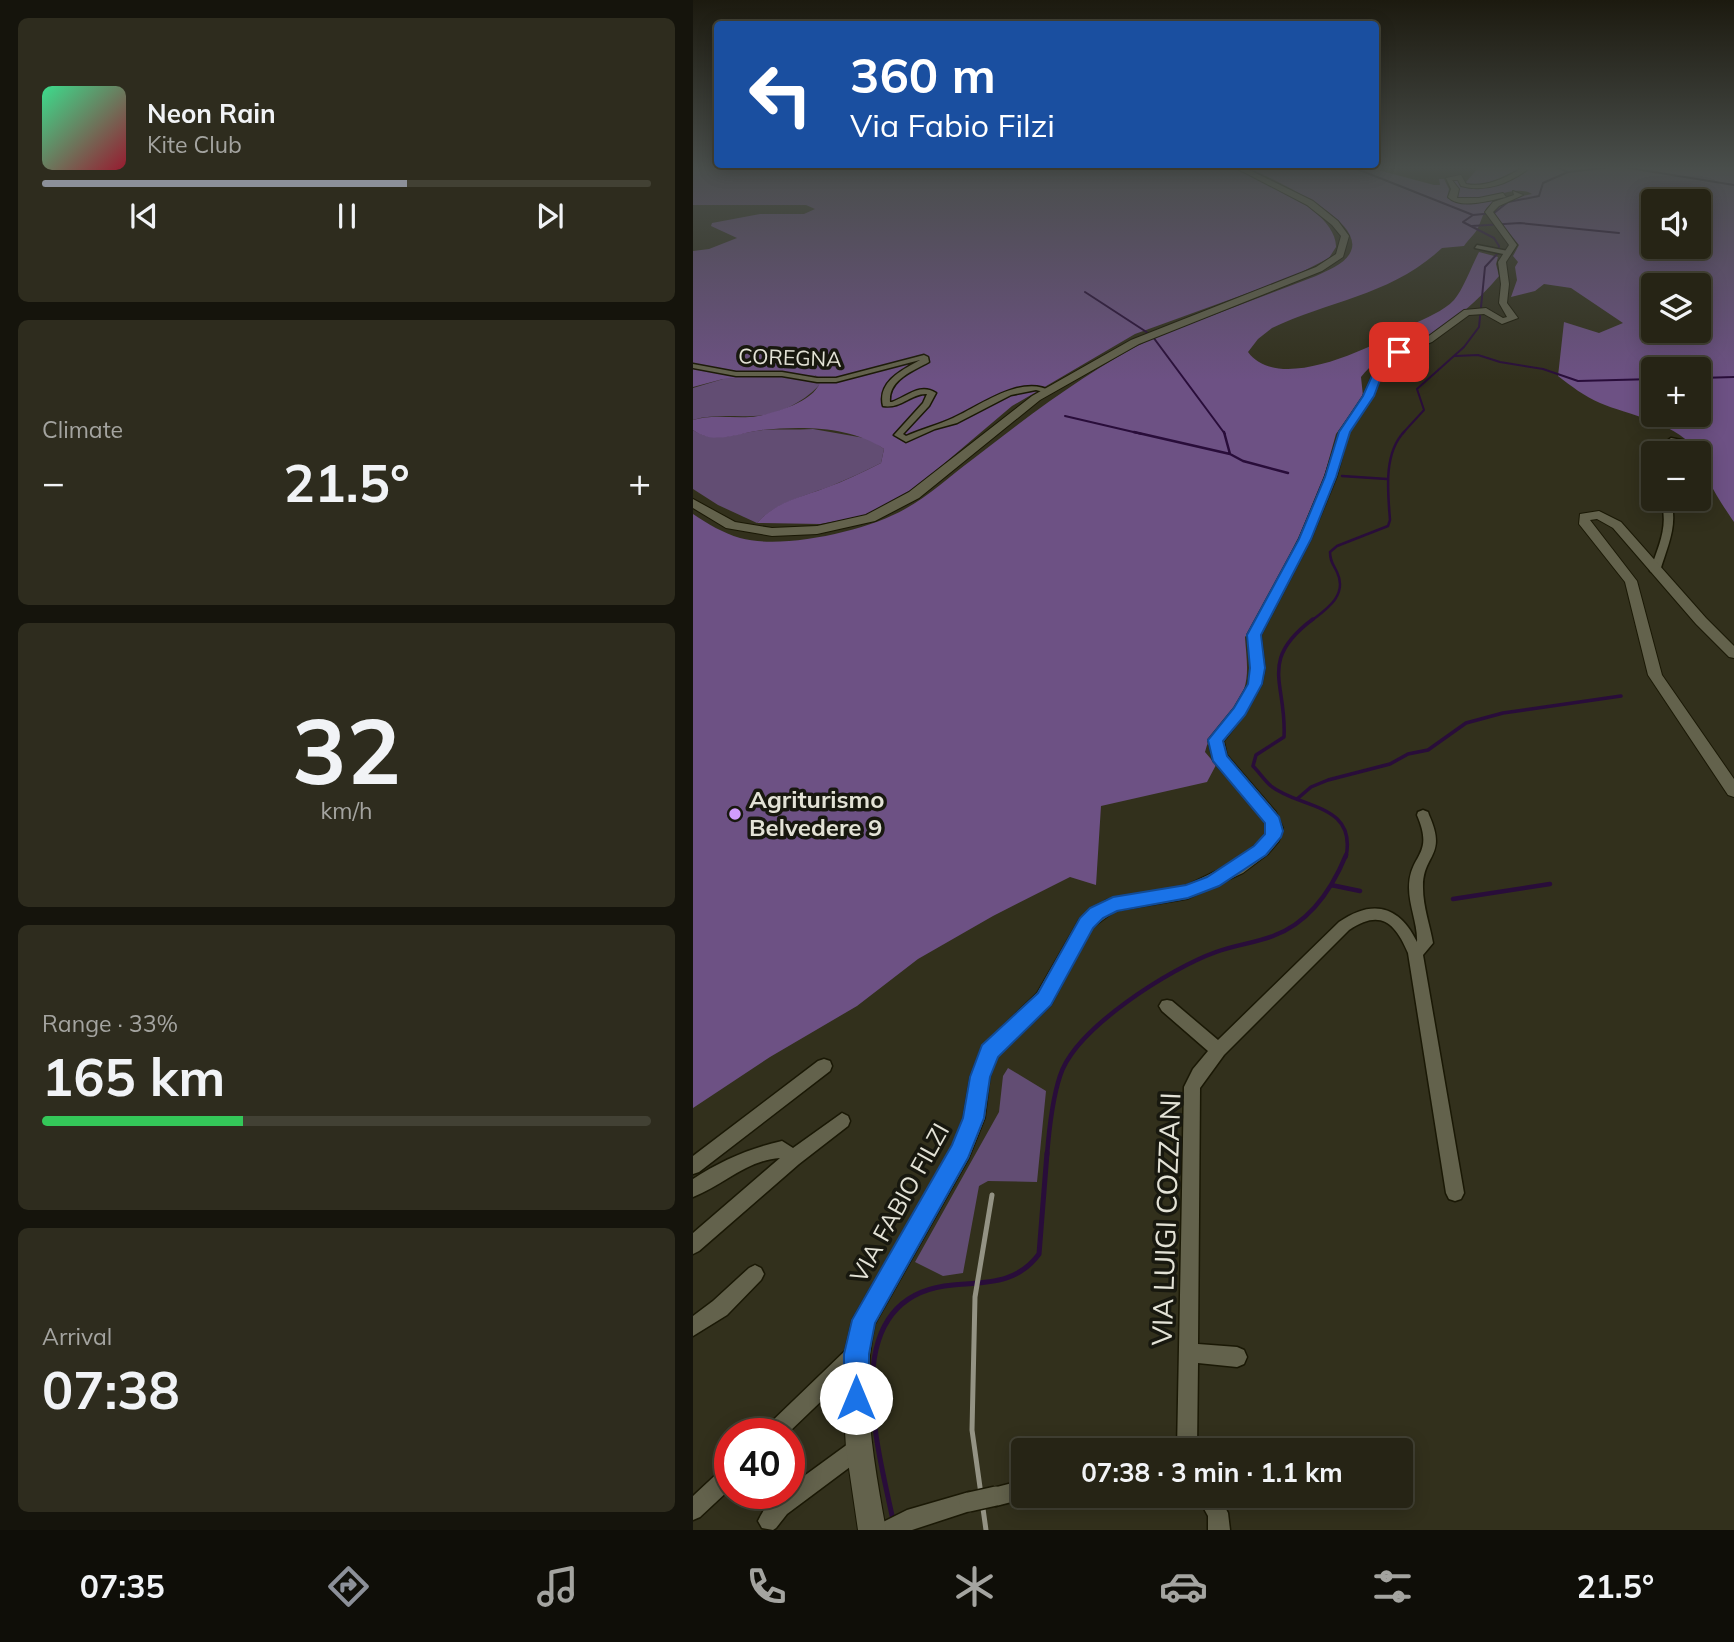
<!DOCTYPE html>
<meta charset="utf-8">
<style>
:root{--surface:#262415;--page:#2e2c1e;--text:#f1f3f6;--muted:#a4a4a0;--line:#424134;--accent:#8c9099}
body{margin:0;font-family:Mulish,sans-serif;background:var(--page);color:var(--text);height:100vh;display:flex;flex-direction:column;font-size:26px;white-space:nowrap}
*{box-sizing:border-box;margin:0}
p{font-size:23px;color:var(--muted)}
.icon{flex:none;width:38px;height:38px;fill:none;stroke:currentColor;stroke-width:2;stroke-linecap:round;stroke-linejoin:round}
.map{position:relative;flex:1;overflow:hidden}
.details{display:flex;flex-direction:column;gap:18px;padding:18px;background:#15140c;width:693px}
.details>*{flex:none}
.banner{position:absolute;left:21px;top:21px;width:665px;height:147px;border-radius:7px;box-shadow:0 4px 18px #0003,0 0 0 2px var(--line);background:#1a4fa0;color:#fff;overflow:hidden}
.controls{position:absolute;left:948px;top:189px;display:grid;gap:14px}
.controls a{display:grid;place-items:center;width:70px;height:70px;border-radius:7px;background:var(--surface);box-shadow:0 4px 18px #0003,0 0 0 2px var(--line);font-size:35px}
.speed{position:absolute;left:21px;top:1418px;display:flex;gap:14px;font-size:35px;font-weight:700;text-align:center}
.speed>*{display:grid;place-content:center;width:91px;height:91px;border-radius:50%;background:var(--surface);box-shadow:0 4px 18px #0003,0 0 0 2px var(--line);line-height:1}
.speed .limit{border:10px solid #d22;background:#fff;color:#111}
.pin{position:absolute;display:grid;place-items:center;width:60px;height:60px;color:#fff;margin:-30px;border-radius:14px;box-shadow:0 4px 10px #0006}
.me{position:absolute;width:77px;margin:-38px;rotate:0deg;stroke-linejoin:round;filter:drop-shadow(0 0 5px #0008)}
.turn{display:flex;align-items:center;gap:24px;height:147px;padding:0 21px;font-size:32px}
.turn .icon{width:91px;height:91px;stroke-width:2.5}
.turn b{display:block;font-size:49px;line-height:60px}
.big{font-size:52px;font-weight:700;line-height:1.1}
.details .widget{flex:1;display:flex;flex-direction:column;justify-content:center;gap:10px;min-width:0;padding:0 24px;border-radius:10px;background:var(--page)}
.details .dial{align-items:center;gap:0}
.dial b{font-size:91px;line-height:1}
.song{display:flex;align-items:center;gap:21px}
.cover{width:84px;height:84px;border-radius:10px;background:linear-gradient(135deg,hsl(150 70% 55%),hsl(350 70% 35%))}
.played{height:7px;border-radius:4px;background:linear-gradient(90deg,var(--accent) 60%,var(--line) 60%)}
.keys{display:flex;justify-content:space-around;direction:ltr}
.heat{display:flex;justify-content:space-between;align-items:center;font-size:38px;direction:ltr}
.charge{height:10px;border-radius:5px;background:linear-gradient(90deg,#34c759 33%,var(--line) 0)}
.trip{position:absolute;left:318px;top:1438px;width:402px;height:70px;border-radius:7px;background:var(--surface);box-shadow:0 4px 18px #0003,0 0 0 2px var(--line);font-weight:700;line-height:70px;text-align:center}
.dock{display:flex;height:112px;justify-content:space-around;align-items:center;background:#0f0e08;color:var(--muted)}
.dock .icon{width:49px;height:49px}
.dock .active{color:var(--accent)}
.dock b{font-size:32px;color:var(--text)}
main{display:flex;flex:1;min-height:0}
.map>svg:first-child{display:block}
.green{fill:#624d73}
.forest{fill:#6d5184;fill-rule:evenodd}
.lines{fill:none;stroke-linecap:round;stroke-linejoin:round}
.stream-far4{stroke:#290d3a;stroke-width:2}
.stream-far3{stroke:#290d3a;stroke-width:2.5}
.stream-far2{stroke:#290d3a;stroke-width:3.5}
.stream-far1{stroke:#290d3a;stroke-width:4.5}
.stream{stroke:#290d3a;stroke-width:5}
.minor-casing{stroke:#1a1805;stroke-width:3}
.tertiary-casing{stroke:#1a1805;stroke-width:2}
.secondary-casing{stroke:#1a1805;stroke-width:2}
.minor{fill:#63624c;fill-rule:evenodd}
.tertiary{fill:#63624c;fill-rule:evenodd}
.secondary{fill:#63624c;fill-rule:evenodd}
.rail{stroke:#949384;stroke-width:5}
.minor-bridge-casing{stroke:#1a1805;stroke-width:22;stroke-linecap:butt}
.minor-bridge{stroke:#63624c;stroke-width:19}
.route{fill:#1a73e8;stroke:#114b97;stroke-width:2}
.poi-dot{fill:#d29cfd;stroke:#18180f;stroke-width:2.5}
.labels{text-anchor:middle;stroke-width:7;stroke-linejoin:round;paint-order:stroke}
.far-street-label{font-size:21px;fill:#e3e2d6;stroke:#18180f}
.poi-label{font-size:24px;font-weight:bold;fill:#e3e2d6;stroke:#18180f;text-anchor:start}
.street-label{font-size:24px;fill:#e3e2d6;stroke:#18180f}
.near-street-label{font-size:28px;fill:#e3e2d6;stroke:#18180f}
</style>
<main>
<section class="details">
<div class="widget">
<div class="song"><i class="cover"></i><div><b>Neon Rain</b><p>Kite Club</p></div></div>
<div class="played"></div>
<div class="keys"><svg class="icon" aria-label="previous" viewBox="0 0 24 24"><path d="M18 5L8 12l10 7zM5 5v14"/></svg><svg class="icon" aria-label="pause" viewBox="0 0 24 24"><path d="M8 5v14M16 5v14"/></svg><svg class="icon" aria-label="next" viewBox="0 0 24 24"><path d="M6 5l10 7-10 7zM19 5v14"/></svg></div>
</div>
<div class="widget"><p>Climate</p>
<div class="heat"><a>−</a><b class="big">21.5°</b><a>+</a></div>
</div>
<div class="widget dial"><b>32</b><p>km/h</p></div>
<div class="widget"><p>Range · 33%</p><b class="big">165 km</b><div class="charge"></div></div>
<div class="widget"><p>Arrival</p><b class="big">07:38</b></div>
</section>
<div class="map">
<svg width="1041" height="1530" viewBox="0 0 1041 1530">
<rect width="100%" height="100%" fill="#32301c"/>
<path class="green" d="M87 375H122L128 379 127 384C112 402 83 416 60 416 39 417 20 414 0 420V388L30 379Z
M120 429 177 439 191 449 188 463C172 471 155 479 138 486 112 496 83 502 64 523L25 505 0 489V430C21 445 46 432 70 430 86 429 103 430 120 429Z
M315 1068 353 1091 344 1182 295 1181 286 1186 270 1273 250 1276 222 1262 306 1112 310 1076Z"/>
<path class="forest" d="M0 167H540C547 174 556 174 565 178 589 188 644 217 643 247L636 258 599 277 442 334 319 406 221 489 190 509 172 516 127 524 64 523C84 501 106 498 132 488 152 481 170 472 188 463L191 449C158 426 108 426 69 430 44 433 22 446 0 430V420C22 413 43 420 65 416 84 412 124 401 128 379L122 375 30 379 0 387V251L16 249 44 238 18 226 19 223 67 214H111L122 209 113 205H0Z
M554 167H674L741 185H747L746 179H751L756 189 754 198C773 208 794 199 815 196 789 207 795 205 785 228 782 234 775 240 771 246L749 248C699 295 638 300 579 328L565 339 555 352C587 395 683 345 719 325 732 318 751 311 761 300 770 290 779 265 786 252L805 257 803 264 806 276C786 300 759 323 732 339 704 354 690 350 668 377L670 396 643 434 630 480 606 536 563 623 552 637C554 666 559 686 539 711 528 725 516 734 512 752L523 765 514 782 408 806 403 885 377 877 300 916 225 959 164 1006 77 1057 0 1108V514C15 524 30 533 47 538 89 550 174 531 212 509 236 496 258 475 280 459 337 415 395 370 460 338L623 276C635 270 653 264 658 251 672 219 576 178 554 167Z
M786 167H828C813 176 793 187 774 184L773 182Z
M838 167H1041V522C1031 508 1006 469 1006 453H1003C992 425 932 414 907 403 891 396 878 386 865 376L871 322 906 333 930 323 878 288 851 284 842 291 818 297 824 280 822 267 825 262 820 256 826 245 800 213C808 199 826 197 839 194 824 185 803 197 787 198 779 199 771 198 763 198L765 189 759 180 767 179 765 182 767 185C792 194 817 179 838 167ZM961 201H1006V247H961ZM961 285H1006V331H961ZM961 369H1006V415H961Z"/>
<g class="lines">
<path class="stream-far4" d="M659 167 780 215
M863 167 875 172 919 167
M930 167 1041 185
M779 226 827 223 926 233
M392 292 455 333
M460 337 532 434
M762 356 785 355 807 362 850 369 885 381 961 379
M1006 378 1041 377
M372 416 449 434
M709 434 731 410 724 389 771 347 786 327 792 267 805 253 806 246 801 238 770 222 780 215 801 213 815 202 846 196 850 183 875 172"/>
<path class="stream-far3" d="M441 432 537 454 550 461 595 473
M531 432 537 454
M649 476 694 479
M618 621C634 609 655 595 644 572 640 564 637 561 637 552L644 546 695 526 697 520C695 493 690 454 711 432"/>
<path class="stream-far2" d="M620 619C564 661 594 683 591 737L563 755 560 766C566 772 572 781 578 786 607 809 664 803 653 857
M604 799 618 787 635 780 697 764 715 754 735 750 773 723 810 713 928 696"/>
<path class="stream-far1" d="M638 885 667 891
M760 899 857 884
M354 1155C356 1130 359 1100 367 1076 382 1028 478 968 523 952 542 945 562 943 580 936 616 923 639 889 653 855"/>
<path class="stream" d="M200 1520C184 1444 141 1295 260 1285 294 1282 324 1284 346 1254L354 1153"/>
<defs>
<path id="minor" d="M784 245 815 251 818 253 815 255 782 248Z
M231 355 235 357 236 362C220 371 195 380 197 402H199C215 396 227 383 243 393L236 406 210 434 213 436C229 429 245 425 260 418 287 406 328 374 358 391L354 393 343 390 318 395 264 423 242 429 213 442 201 435 230 403 234 394C218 393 209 409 190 406 184 382 209 370 227 360L143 382H124L89 376H43L0 368V364L43 372H89L124 378H143Z
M978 438 994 441V453H986L987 444 982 443 978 445 977 453H969L970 444Z
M961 465V486L951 477 958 466Z
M967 499H977C986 524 974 547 967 571L962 574 957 571C965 547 977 525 967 499Z
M730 810 735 812 736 815C755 857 729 854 730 888 730 907 737 925 740 943L730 955 771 1193 768 1199 762 1201 756 1199 753 1193 715 953C702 922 687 909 656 930L531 1055 507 1088 505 1344 544 1347 551 1350 554 1357 551 1364 544 1367 505 1363 504 1451H484L491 1087 500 1069 515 1051 469 1011 466 1006 469 1001 474 1000 479 1001 525 1040 646 922C679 899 706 905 724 942 725 925 716 906 716 888 716 853 742 857 724 815L725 812Z
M131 1059 137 1061 139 1066 137 1071 6 1172 0 1174V1156L125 1061Z
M149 1113 155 1116 157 1121 155 1126 106 1164 6 1251 0 1254V1233L87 1158C54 1160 29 1186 0 1197V1179C27 1161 57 1148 89 1141L100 1148Z
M62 1265 68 1268 71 1274 68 1280 34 1315 0 1336V1316L20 1301 56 1268Z
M161 1346 168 1349 171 1356 168 1363 95 1433H71L74 1426 154 1349Z
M166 1438 173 1441 176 1448 173 1455 94 1514 83 1528 80 1530 69 1528 65 1521C71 1508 81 1493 96 1493V1487L159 1441Z
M37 1465V1489L7 1517 0 1520V1496L30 1468Z
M331 1480V1496L338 1497 303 1506 296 1503 293 1496 296 1489Z
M276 1492 283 1495 286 1502 283 1509 219 1530H184L188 1523 214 1510Z
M504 1496H526L535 1513 537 1530H515V1516Z"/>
<path id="tertiary" d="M831 167H838C818 183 793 193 768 186L765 180H759L766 189 764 198H786L810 193 813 197C798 200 767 210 755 197L758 189 753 178 768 175 773 184C794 188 813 177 831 167Z
M820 191 830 195 806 206 800 212 824 245 813 262 816 284 814 303 825 318 809 324 791 314 776 315 739 342 709 354 689 372 680 396 656 432 644 476 618 539 568 635 572 668 569 684 552 714 531 741 534 755 583 812 590 828 586 841 575 854 550 873 494 899 422 911 399 928 358 1005 304 1057 297 1077 292 1118 276 1158 182 1324C167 1392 181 1462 193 1530H165L153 1448 150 1398 151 1354 159 1320 260 1145 270 1118 277 1077 289 1046 344 993 387 918 413 900 492 886 523 871 552 854 571 837 574 830 571 820 520 761 515 740 541 708 555 684 558 668 554 635 606 539 632 476 646 432 670 396 682 369 703 350 733 338 771 310 793 308 810 318 814 317 806 303 808 284 805 262 816 245 792 212 800 202 821 195Z
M906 511 928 522 1013 618 1041 646V658L1036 657 1003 624 920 528 904 519 897 520 944 581 969 675 1041 779V797L1035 795 955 675 932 582 886 524 887 514Z"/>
<path id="secondary" d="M541 167H550L620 201 645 221 656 236 650 257 629 271 446 344 347 400 226 498 182 521 124 534 79 536 33 528 0 508V499L42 522 79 528 124 526 173 515 216 492 339 396 438 340 623 267 643 254 648 236 639 225 614 205Z"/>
</defs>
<use href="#minor" class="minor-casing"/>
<use href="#tertiary" class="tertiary-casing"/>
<use href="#secondary" class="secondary-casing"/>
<use href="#minor" class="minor"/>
<use href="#tertiary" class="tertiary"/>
<use href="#secondary" class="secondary"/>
<path class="rail" d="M293 1530 279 1430 282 1297 299 1195"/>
<defs>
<path id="minor-bridge" d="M276 1502 303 1496"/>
</defs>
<use href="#minor-bridge" class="minor-bridge-casing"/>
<use href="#minor-bridge" class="minor-bridge"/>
</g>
<linearGradient id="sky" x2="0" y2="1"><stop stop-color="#1c1a0f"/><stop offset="0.44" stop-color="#494e4b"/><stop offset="1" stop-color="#494e4b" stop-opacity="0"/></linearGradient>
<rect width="1041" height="381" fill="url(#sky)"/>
<path class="route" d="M703 350 711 352 690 372 681 396 657 432 643 477 618 539 568 635 572 668 569 684 552 715 530 741 534 756 586 817 590 831 588 837 573 855 526 886 495 898 424 911 410 918 400 928 358 1005 305 1057 297 1077 291 1118 275 1158 182 1323 176 1354V1398L172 1407 163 1411 154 1407 151 1398V1354L159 1320 259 1145 270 1118 277 1077 289 1045 345 993 387 918 397 908 420 897 493 885 514 877 561 846 572 834V823L520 761 515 740 541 708 555 684 557 668 554 635 606 539 632 477 646 432 670 396 682 369Z"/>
<circle class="poi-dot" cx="42" cy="814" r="7"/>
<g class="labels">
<g class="far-street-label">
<text transform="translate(97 358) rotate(2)" y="7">COREGNA</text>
</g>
<g class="poi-label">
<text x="56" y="808">Agriturismo<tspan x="56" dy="28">Belvedere 9</tspan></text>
</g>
<g class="street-label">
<text transform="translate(207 1203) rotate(-61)" y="8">VIA FABIO FILZI</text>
</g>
<g class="near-street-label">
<text transform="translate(473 1219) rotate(-88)" y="10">VIA LUIGI COZZANI</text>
</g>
</g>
</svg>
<div class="controls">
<a><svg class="icon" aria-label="sound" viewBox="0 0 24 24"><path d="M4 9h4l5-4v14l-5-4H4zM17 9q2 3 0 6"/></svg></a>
<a><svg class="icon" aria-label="layers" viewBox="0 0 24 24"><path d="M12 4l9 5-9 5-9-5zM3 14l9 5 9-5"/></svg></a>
<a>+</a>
<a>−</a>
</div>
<div class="speed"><div class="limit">40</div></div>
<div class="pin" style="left:706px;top:352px;background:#d93025"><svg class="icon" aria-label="arrive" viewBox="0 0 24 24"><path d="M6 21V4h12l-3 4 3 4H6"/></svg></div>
<svg class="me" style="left:163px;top:1398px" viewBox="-20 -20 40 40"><circle r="19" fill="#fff"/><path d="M0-13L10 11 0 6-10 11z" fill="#1a73e8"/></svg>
<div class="trip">07:38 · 3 min · 1.1 km</div>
<div class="banner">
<div class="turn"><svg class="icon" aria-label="left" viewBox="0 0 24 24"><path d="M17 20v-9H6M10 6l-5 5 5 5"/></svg><div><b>360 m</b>Via Fabio Filzi</div></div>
</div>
</div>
</main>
<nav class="dock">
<b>07:35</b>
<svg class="icon active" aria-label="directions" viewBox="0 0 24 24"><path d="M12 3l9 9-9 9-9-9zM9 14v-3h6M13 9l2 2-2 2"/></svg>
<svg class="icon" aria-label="music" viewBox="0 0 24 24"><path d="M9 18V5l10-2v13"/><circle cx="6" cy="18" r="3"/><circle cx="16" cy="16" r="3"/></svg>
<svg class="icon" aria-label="phone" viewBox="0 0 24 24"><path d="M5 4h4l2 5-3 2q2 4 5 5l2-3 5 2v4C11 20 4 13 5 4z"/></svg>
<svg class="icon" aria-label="climate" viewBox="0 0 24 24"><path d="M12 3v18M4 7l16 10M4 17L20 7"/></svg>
<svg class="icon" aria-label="car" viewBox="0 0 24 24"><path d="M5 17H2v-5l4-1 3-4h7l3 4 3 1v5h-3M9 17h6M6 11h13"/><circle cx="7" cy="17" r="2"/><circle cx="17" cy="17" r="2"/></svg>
<svg class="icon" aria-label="filters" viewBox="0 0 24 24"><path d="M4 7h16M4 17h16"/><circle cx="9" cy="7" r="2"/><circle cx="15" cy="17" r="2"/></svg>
<b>21.5°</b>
</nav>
